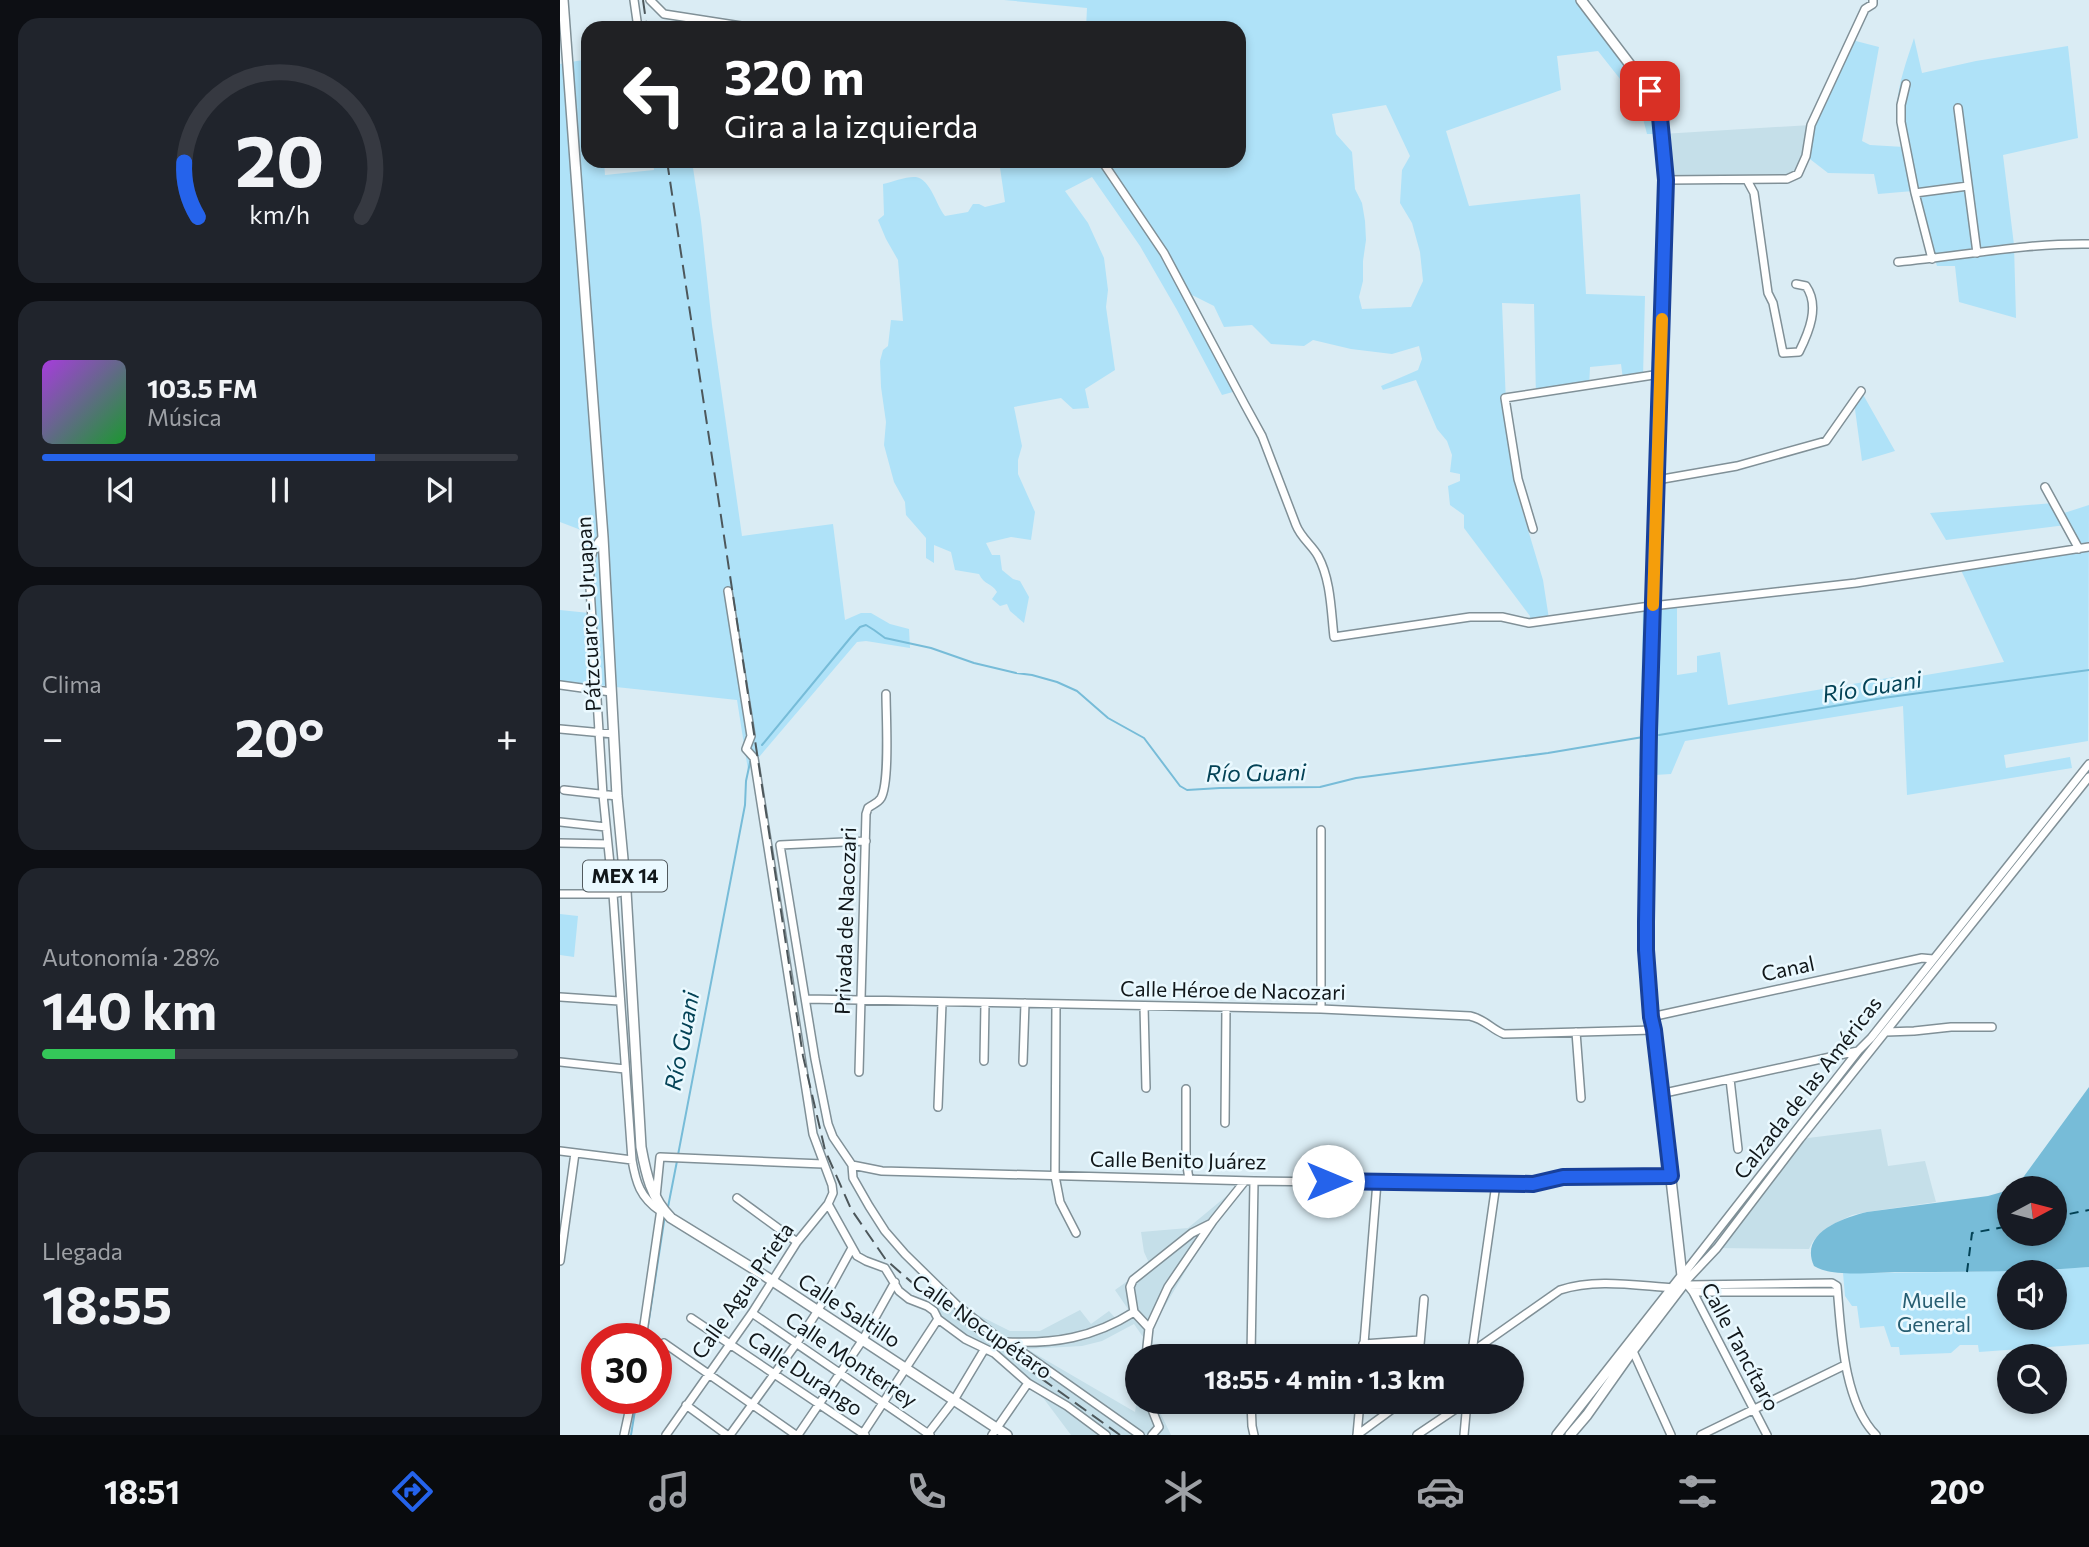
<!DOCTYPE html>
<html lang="es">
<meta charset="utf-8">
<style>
:root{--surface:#171b24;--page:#20242c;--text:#f1f3f6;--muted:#9ea1a6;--line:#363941;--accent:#2563eb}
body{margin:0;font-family:Commissioner,sans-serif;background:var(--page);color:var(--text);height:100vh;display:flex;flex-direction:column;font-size:26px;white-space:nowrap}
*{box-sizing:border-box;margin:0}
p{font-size:23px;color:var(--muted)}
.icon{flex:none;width:38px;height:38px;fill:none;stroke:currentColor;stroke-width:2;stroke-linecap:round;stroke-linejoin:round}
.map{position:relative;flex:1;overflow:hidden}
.sheet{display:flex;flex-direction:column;gap:18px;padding:18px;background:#0d0f14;width:560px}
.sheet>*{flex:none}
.banner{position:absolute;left:21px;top:21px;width:665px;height:147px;border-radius:21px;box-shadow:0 4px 10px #0003;background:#202124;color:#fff;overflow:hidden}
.needle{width:46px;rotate:83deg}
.fabs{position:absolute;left:1437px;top:1176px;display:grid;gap:14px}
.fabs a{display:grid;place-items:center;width:70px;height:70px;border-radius:50%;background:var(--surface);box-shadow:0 4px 10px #0003;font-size:35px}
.speed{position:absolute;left:21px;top:1323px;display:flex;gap:14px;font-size:35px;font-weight:700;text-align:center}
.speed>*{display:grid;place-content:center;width:91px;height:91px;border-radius:50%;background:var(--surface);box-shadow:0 4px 10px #0003;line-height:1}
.speed .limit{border:10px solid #d22;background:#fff;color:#111}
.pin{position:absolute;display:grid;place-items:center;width:60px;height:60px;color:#fff;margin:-30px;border-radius:14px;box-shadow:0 4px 10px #0006}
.me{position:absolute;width:77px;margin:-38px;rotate:90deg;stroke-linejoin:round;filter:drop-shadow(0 0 5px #0008)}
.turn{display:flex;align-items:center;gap:24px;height:147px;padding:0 28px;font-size:32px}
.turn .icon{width:91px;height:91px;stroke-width:2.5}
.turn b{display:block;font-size:49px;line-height:60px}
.big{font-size:52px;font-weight:700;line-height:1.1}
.sheet .card{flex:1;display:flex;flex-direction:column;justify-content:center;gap:10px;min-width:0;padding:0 24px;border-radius:21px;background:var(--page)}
.sheet .dial{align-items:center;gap:0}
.dial svg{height:182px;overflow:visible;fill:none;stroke:var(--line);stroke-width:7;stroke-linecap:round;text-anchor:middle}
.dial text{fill:var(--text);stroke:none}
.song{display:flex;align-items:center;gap:21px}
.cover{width:84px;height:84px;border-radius:10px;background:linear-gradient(135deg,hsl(280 70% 55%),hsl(130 70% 35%))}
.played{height:7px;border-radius:4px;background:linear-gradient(90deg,var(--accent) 70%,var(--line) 70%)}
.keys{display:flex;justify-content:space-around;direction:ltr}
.heat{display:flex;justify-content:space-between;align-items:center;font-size:38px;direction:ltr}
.charge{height:10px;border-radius:5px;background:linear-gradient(90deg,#34c759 28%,var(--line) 0)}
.trip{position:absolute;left:565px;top:1344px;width:399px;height:70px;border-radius:35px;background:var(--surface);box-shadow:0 4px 10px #0003;font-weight:700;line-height:70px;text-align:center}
.dock{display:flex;height:112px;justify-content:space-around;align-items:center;background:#090b0e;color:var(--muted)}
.dock .icon{width:49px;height:49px}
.dock .current{color:var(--accent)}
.dock b{font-size:32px;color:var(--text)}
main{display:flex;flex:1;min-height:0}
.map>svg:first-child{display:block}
.built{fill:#c5dfe9}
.green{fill:#afe2f8;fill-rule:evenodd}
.water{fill:#77bcd8}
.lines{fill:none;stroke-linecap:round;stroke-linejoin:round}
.stream{stroke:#77bcd8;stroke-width:2}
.ferry{stroke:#034256;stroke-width:2;stroke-dasharray:9 7;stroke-linecap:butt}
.minor-casing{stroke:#809097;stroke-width:10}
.major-casing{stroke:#809097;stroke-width:12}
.minor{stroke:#fff;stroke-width:7}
.major{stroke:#fff;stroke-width:9}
.rail{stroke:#4d575b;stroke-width:2;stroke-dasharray:14 7;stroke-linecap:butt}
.route-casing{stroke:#184099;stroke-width:18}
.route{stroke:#2563eb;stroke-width:12}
.slow{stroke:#f59e0b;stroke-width:12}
.labels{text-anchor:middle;stroke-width:5;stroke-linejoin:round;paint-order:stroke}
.shield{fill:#eaf9ff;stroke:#525b5f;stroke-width:2}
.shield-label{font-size:19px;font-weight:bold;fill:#11171a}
.street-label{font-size:21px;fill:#11171a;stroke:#eaf9ff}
.park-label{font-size:21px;fill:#275e72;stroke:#eaf9ff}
.water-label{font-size:23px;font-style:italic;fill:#034256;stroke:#eaf9ff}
</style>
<main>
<section class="sheet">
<div class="card dial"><svg viewBox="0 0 100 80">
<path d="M14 69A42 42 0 1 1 86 69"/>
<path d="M14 69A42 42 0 0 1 8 45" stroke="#2563eb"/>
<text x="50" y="56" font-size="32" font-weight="700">20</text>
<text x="50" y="72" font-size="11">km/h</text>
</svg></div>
<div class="card">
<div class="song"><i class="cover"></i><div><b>103.5 FM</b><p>Música</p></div></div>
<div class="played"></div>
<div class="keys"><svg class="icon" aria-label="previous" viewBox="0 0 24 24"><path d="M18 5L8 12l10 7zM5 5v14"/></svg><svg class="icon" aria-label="pause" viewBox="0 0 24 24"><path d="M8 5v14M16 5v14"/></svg><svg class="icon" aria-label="next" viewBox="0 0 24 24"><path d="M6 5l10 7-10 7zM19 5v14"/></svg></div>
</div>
<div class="card"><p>Clima</p>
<div class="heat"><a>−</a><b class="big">20°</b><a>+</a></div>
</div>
<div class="card"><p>Autonomía · 28%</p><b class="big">140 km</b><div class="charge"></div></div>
<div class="card"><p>Llegada</p><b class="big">18:55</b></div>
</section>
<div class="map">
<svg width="1529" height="1435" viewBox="0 0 1529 1435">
<rect width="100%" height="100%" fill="#daecf4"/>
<path class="built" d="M1251 125 1244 163 1227 179 1106 180 1102 134Z
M1321 1129 1328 1166 1365 1161 1376 1202 1307 1212 1292 1215 1270 1226 1253 1241 1249 1249 1157 1248 1240 1139Z
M675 1189 678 1193 635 1255 592 1328 593 1356H582L583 1337 574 1324 542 1341 522 1346 467 1349 575 1412 577 1399 578 1402H595L611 1435H511L484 1399 460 1380 425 1346 385 1321 370 1304 382 1287 412 1312 450 1331H480L520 1310 531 1324 549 1311 556 1319 568 1309 555 1290 590 1265 584 1252 581 1232 628 1228Z"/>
<path class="green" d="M444 0H1021L1090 91 1102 134H1087L1079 103 1038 51 997 56 1001 90 886 131 909 206 1020 194 1026 294 1085 296 1083 378 1063 379 1061 364 1030 367 1029 388 976 398 974 304 942 303 946 404 955 486 983 580 989 619 969 623 970 616 904 528V515L890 505 888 486 900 481V474L890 472 892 455 887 441 877 429 856 380 823 390 821 386 858 370 862 359 859 346 832 354 791 349 753 340 744 346 711 344 692 325 664 327 654 306 632 295 680 390 662 395 617 310 580 246 532 177 505 191 528 223 544 258 548 290 546 307 555 370 525 389 529 408 513 409 501 398 454 407 462 446 458 460V474L475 512 471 540 451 537 426 543 432 555H440L442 570 453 579 460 581 469 597 464 623 450 611 447 604 440 606 432 599 437 592C432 583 424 585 419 574L395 570 391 552 374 545V563L366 558V538L346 515 345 502 334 482 324 445 326 422 321 387 320 361 323 350 328 346 331 320 343 321 338 260 326 239 318 220 324 215 323 184C332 182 347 176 356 177 371 180 376 205 385 216L408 212 413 204H419L425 207 445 202 439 161H679V28H526L527 8ZM826 105 850 156 842 170 840 203 852 223 860 252 863 281 851 307 802 309 799 297 803 281V261L806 240 805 221 802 203 795 189 792 152 776 134 772 114Z
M1354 38 1362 73 1416 61 1508 46 1518 138 1443 155 1454 245 1456 318 1399 302 1395 266H1377L1353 191 1318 194 1314 174 1268 173 1246 156 1251 125 1292 40 1319 47 1302 141 1310 145 1344 147C1343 138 1339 129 1338 120 1334 92 1346 64 1354 38Z
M28 59V161H44L45 175 94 170 93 161H132L141 221 152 325 182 536 273 524 285 620 301 613H311L330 624 349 629 350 648 306 641 297 642 188 770 177 700 0 681V610L29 613 21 530 0 522V64Z
M1301 391 1335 451 1302 461 1294 402Z
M1494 503 1501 514 1529 505 1528 741 1444 755 1446 768 1510 757 1512 768 1347 795 1343 706 1125 741 1111 774 1079 776 1083 607 1117 604V675L1137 672V656L1160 652 1168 705 1334 677 1342 679 1444 662 1400 568 1519 549 1506 525 1386 540 1370 513Z
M0 914 18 916 14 957 0 955Z
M1529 1267V1344L1419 1352 1418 1345H1400L1391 1353 1340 1355 1339 1347H1331L1324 1326 1300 1328 1297 1306H1292L1285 1296 1283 1273 1407 1272ZM1449 1272H1494V1318H1449Z"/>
<path class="water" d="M1529 1087V1267C1466 1272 1402 1272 1339 1272 1315 1272 1273 1278 1254 1266 1239 1233 1282 1218 1307 1212L1428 1196 1449 1190V1234H1494V1188H1452L1462 1179Z"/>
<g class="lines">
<path class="stream" d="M1099 735 1323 698 1529 670
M202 745 291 637 300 627 306 625 314 630 325 638 371 648 414 663 456 673 472 675 497 682 517 691 548 718 584 738 620 786 627 790 660 788 760 787 796 778 988 753 1083 737
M118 1155 185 805 186 781 191 758
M108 1207 117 1161
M86 1339 105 1215
M71 1435 77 1398"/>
<path class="ferry" d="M1494 1217 1529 1210
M1407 1272 1412 1233 1449 1226"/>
<defs>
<path id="minor" d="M74 0 78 28
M90 0 104 14 194 28
M1346 84 1341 105V122L1355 193 1372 259
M1398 108 1417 253
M542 161 604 253 685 405 702 436 736 525C741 538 752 545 758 556 771 580 771 611 774 637L910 617H942L969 623 1083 607 1296 583 1529 547
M1106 180 1227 179 1238 174 1246 156 1251 125 1305 9 1313 4V0
M1187 180 1194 193 1208 293 1213 303 1223 353 1239 352C1249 332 1260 306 1246 286L1236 284
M1355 193 1408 186
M1338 262C1402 256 1465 243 1529 244
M1097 480 1177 466 1266 441 1301 391
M1485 487 1519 549
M973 529 958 479 945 398 1100 374
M43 537C27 552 30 568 30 588L43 795 53 894 72 1160C76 1183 80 1197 100 1211
M0 685 51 692
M0 729 54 734
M4 790 57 796
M0 822 46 827
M761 830V1009
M306 841 220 845 255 1059 268 1124 273 1137 292 1165 293 1178 309 1206 325 1231 345 1254 398 1306 442 1341 461 1351 580 1435
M0 843 48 844
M0 894H53L66 891
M0 997 59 1001
M246 999 761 1009 910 1016C925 1019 931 1029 944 1034L1094 1030
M496 1005 495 1176 500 1202 516 1233
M584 1006 586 1088
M1091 1017 1362 958 1373 959
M1016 1032 1021 1098
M1326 1032 1354 1031 1391 1027H1432
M424 1061 425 1003
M0 1062 65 1069
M463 1062 465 1003
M299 1072 306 814 308 808C313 804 318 803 321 798 330 782 326 715 326 694
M1170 1079 1178 1149
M626 1089V1160L629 1179
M1100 1094 1298 1051
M378 1107 382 1003
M665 1123 666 1008
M0 1151 72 1160
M292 1165 322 1171 694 1181 973 1184 1003 1177 1111 1176
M96 1197 100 1157 263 1164
M177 1198 237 1242
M268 1204 297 1256 306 1261 325 1268 339 1291 349 1299 367 1306 374 1311 378 1319 405 1339 434 1353 468 1383 507 1406 546 1435
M0 1261 15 1153
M1122 1276 1298 1051 1311 1038 1529 764
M1128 1285 1272 1283 1277 1286C1281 1330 1283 1402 1316 1435
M1133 1292H1277
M574 1312 570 1287 573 1280 632 1233 650 1224
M574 1312 589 1328
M192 1313 370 1435
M131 1318 305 1435
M82 1339 101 1209
M447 1342C494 1344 533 1338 574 1312
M104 1343 236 1435
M803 1344 860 1340
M1072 1349 1111 1435
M912 1352 936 1184
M586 1356 589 1328 608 1287 653 1221 685 1181
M691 1356 694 1181
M803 1356 817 1182
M859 1356 864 1299
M906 1356 1000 1290C1037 1278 1078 1286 1116 1288
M589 1402 599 1427 592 1435
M691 1402 692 1426 694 1435
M126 1405 167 1435
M64 1435 72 1398
M106 1435 192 1313 237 1242 268 1204 273 1193 272 1185 253 1134 194 758 186 749 191 736 168 591
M170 1435 236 1344 257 1312 292 1248
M238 1435 302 1341 335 1282
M302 1435 378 1319
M367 1435 394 1400 424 1350
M432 1435 468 1383
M797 1435 842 1402
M797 1435 800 1402
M857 1435 906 1402
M904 1435 907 1402
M1141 1435 1285 1365
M1207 1435 1133 1292 1125 1282 1157 1248 1240 1139 1529 777"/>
<path id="major" d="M3 0 43 537 57 796 66 891 81 1147C86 1174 91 1198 111 1218L205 1276 447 1435
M997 1435 1122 1276
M1010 1435 1027 1415 1073 1350 1125 1282 1122 1276 1094 1030 1091 1017 1085 950 1089 732 1106 180 1100 117 1090 91 1021 0"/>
</defs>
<use href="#minor" class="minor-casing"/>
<use href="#major" class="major-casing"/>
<use href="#minor" class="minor"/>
<use href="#major" class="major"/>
<path class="rail" d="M83 0 87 28
M107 161 243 1056 265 1150 291 1209 326 1260 372 1300 560 1435"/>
</g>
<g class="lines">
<defs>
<path id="route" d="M768 1181 973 1184 1003 1177 1111 1176 1094 1030 1091 1017 1086 950V922L1089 732 1106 180 1100 117 1090 91"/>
</defs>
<use href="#route" class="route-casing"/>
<use href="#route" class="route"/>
<path class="slow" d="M1093 605 1102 319"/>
</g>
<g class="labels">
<rect class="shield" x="23" y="860.5" width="84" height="31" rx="5"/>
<g class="shield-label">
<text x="65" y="883">MEX 14</text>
</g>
<g class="street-label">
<text transform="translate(29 614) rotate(-93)" y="7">Pátzcuaro - Uruapan</text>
<text transform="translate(286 921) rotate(-88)" y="7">Privada de Nacozari</text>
<text transform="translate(1228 969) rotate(-12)" y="7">Canal</text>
<text transform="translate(673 991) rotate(1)" y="7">Calle Héroe de Nacozari</text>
<text transform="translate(1248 1088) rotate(-52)" y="7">Calzada de las Américas</text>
<text transform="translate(618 1161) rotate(1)" y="7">Calle Benito Juárez</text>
<text transform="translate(183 1291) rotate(-55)" y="7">Calle Agua Prieta</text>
<text transform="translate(289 1311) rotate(33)" y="7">Calle Saltillo</text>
<text transform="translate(422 1327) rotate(35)" y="7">Calle Nocupétaro</text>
<text transform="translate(1180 1347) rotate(62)" y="7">Calle Tancítaro</text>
<text transform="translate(291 1360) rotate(34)" y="7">Calle Monterrey</text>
<text transform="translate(245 1374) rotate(34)" y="7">Calle Durango</text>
</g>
<g class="park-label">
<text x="1374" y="1308">Muelle<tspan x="1374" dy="24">General</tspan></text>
</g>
<g class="water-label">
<text transform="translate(1312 687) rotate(-9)" y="8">Río Guani</text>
<text transform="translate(696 773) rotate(-1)" y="8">Río Guani</text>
<text transform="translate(122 1041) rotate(-79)" y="8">Río Guani</text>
</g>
</g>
</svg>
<div class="fabs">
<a><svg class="needle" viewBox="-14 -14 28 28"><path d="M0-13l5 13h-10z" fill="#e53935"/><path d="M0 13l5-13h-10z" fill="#9ea1a6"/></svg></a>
<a><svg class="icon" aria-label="sound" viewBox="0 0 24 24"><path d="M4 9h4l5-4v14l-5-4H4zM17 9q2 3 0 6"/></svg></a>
<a><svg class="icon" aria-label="search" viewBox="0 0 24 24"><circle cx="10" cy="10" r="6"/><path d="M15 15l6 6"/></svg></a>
</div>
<div class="speed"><div class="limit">30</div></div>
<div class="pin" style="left:1090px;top:91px;background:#d93025"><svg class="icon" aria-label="arrive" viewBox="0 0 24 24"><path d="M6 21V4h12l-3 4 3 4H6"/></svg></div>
<svg class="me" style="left:768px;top:1181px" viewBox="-20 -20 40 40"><circle r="19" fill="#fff"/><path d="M0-13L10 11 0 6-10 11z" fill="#2563eb"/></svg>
<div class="trip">18:55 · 4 min · 1.3 km</div>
<div class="banner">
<div class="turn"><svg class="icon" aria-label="left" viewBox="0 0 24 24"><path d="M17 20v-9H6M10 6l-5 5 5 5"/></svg><div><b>320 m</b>Gira a la izquierda</div></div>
</div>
</div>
</main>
<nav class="dock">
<b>18:51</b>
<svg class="icon current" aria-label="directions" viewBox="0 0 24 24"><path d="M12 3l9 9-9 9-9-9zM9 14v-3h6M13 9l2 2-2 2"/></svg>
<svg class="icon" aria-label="music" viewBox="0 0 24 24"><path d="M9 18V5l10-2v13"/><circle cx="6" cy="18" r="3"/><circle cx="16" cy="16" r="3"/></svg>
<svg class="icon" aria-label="phone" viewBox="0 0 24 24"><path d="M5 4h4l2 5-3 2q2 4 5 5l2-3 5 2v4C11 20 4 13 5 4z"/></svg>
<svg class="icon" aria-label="climate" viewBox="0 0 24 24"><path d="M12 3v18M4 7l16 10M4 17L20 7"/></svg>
<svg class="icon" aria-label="car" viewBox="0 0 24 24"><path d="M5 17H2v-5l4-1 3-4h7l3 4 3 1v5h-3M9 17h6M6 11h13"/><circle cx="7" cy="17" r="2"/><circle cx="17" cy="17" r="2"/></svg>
<svg class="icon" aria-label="filters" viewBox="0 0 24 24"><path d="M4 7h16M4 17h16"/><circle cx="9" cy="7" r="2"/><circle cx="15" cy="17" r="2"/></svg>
<b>20°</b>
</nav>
